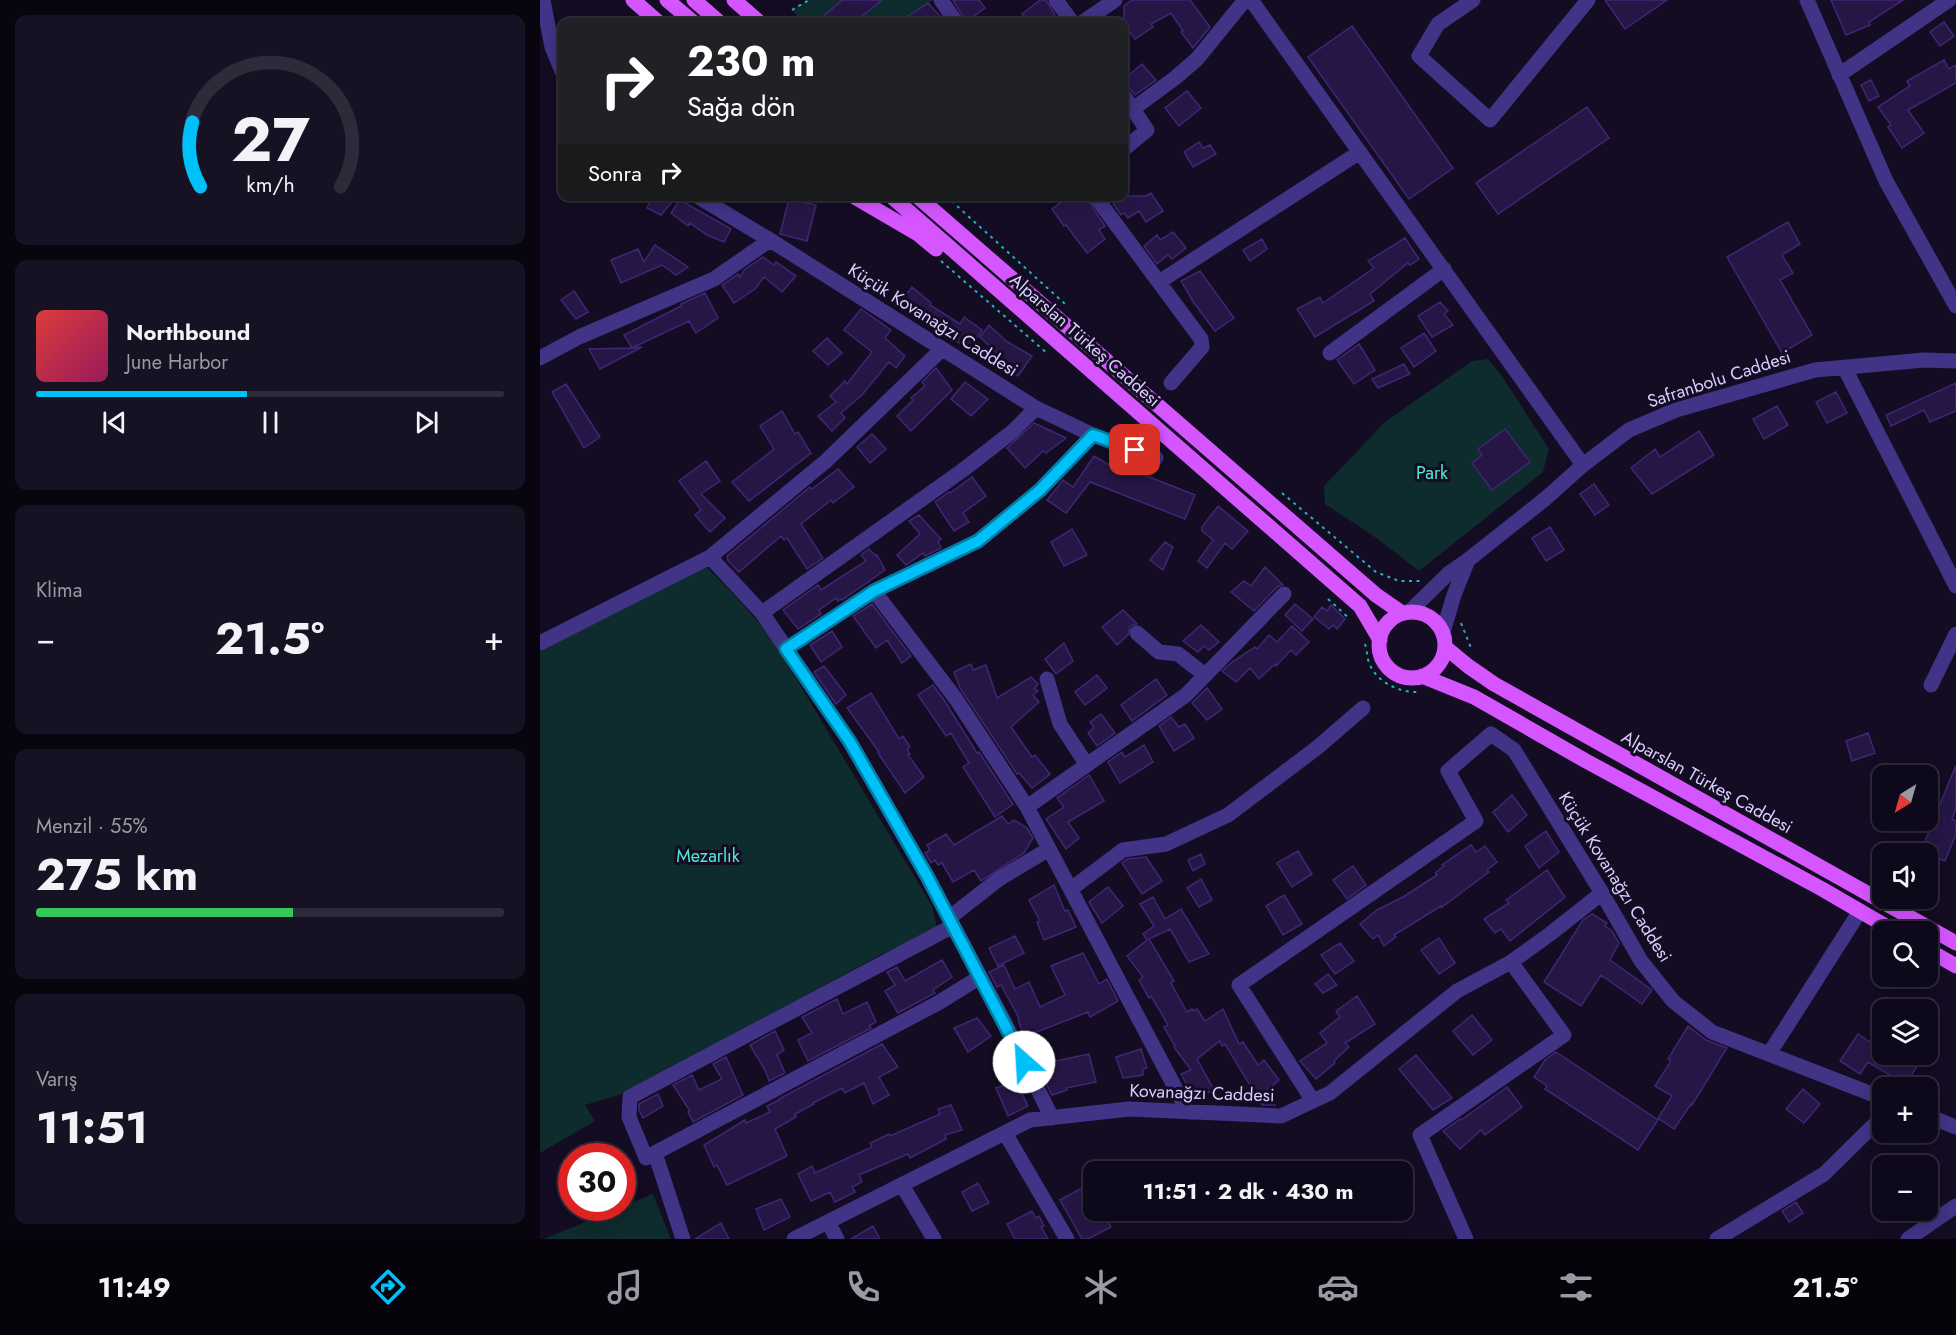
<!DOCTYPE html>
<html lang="tr">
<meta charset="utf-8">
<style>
:root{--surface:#0e091a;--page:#171223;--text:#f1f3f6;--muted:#9b9aa2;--line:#2e2a39;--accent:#00c0f9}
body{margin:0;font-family:Jost,sans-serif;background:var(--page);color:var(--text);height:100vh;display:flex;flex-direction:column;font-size:22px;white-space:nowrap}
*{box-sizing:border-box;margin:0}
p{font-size:20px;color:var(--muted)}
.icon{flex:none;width:33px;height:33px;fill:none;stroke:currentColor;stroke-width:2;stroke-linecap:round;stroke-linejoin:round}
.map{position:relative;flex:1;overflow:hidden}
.drawer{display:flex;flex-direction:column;gap:15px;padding:15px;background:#08050e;width:540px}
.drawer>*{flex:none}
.guide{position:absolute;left:18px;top:18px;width:570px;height:183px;border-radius:12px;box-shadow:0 3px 15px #0003,0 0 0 2px var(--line);background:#202124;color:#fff;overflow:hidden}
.needle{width:39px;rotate:217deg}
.fabs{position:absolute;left:1332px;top:765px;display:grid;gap:12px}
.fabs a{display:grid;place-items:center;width:66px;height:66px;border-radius:12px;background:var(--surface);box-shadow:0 3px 15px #0003,0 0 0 2px var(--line);font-size:30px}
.speed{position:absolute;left:18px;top:1143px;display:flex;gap:12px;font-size:30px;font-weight:700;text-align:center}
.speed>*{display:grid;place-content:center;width:78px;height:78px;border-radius:50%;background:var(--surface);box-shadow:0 3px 15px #0003,0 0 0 2px var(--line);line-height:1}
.speed .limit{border:9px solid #d22;background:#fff;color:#111}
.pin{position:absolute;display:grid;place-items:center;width:51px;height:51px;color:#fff;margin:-26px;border-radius:12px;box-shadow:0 3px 9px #0006}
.me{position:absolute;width:66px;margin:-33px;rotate:334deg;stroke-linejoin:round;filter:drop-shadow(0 0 4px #0008)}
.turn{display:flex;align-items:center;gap:21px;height:126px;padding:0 30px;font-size:27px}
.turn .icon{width:78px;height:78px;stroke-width:2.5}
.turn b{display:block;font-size:42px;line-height:51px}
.then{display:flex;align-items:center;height:57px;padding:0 30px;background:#0003;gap:12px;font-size:22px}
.big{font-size:45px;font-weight:700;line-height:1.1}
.drawer .widget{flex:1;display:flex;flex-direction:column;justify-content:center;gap:9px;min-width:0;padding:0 21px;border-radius:12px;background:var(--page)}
.drawer .dial{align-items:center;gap:0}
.dial svg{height:156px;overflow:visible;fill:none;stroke:var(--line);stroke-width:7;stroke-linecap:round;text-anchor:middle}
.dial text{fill:var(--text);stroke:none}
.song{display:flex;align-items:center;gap:18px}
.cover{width:72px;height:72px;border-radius:9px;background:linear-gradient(135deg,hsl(0 70% 55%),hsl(330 70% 35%))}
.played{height:6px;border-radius:3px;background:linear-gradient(90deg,var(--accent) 45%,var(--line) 45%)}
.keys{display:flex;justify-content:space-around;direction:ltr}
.heat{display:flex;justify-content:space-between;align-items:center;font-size:33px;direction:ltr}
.charge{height:9px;border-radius:4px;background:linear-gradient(90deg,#34c759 55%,var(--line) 0)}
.trip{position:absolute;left:543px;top:1161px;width:330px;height:60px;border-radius:12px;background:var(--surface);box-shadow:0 3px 15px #0003,0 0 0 2px var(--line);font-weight:700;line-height:60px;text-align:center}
.tabs{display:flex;height:96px;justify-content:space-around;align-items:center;background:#06040a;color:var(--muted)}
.tabs .icon{width:42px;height:42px}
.tabs .active{color:var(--accent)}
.tabs b{font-size:27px;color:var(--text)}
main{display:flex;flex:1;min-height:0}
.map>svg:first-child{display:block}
.green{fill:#0e2b2e}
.building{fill:#261646;stroke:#402674;stroke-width:1.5}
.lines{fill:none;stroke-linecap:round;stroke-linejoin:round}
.path{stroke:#24b3bd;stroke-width:2;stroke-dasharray:3 4.5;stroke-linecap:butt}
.minor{stroke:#413386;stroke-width:15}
.major{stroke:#d555ff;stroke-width:15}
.route-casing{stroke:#007da2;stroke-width:15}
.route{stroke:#00c0f9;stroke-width:10}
.labels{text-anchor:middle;stroke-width:6;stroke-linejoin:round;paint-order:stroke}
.street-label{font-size:18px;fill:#daceff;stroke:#130c23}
.park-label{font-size:18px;fill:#50e9d6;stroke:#130c23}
</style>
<main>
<section class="drawer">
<div class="widget dial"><svg viewBox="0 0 100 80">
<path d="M14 69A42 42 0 1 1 86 69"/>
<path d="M14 69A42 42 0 0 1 10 36" stroke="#00c0f9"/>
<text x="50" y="56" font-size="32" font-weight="700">27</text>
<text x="50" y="72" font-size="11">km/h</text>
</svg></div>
<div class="widget">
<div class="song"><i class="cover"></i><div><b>Northbound</b><p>June Harbor</p></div></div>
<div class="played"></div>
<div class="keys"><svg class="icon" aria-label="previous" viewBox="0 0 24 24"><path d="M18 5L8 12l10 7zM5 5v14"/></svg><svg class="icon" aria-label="pause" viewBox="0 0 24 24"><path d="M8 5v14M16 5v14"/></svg><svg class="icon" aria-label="next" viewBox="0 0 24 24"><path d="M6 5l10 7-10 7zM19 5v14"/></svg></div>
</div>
<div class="widget"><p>Klima</p>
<div class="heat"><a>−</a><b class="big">21.5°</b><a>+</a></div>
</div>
<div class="widget"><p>Menzil · 55%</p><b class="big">275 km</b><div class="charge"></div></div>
<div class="widget"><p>Varış</p><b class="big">11:51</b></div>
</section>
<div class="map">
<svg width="1416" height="1239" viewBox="0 0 1416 1239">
<rect width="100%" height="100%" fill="#130c23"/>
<path class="green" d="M269 0H393L360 22H263L252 10Z
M948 359 962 376 1009 449 1003 472 879 571 835 537 785 504 784 486 845 422 932 361Z
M161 561 198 599 232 638 392 906 398 931 342 954 86 1093 45 1105 55 1121 0 1153V648Z
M113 1194 131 1239H4Z"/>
<path class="building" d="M302 0H342L315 22H277Z
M413 0H439L445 8 426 22Z
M500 0H506L515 15 506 22H489L482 14Z
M592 0H650L670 27 653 48 641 32 643 31 631 13 611 24 613 27 595 39 590 32 584 37V6Z
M1065 0H1127L1085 29Z
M1291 0H1363L1329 22 1330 25 1306 35Z
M388 3 405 22H359Z
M1404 22 1414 36 1400 46 1390 32Z
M812 26 913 168 869 199 768 57Z
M1404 60 1409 69 1416 65V83L1368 110 1384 133 1362 148 1348 127 1351 125 1338 107 1370 86 1367 81Z
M602 64 616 80 595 95 589 88 584 86V79Z
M1331 80 1339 96 1329 101 1321 85Z
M647 91 661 108 639 126 625 108Z
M1047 107 1069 138 958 214 936 183Z
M659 142 663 148 670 145 676 154 653 167 644 152Z
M611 193 623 211 606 222 599 211 588 218 584 213 581 215 568 196H606Z
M113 196H125L132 202 121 215 107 208Z
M530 196H545L565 226 559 230 565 239 547 253 526 225 524 226 512 209Z
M249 199 276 205 267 241 240 234Z
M140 200 191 229 184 242 167 235 150 223 148 226 131 213Z
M1248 222 1260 244 1242 255 1253 273 1240 280 1272 335 1242 353 1187 257Z
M633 232 646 248 632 259 628 255 617 264 604 246 617 235 620 240Z
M865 238 879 259 870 265 868 263 830 294 834 301 775 337 757 309 780 297 783 303 834 268 828 261Z
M722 239 727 249 710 261 703 250Z
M115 245 148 267 136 275 122 265 81 283 71 260 98 249 104 262Z
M223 257 234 265 236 262 256 276 242 292 224 277 215 289 194 303 182 285 198 274 200 277 204 270Z
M660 271 694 318 675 331 654 303 641 281Z
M372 287 391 303 390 305 420 324 424 317 442 330 430 349 407 336 406 337 358 306Z
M34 291 48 312 36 319 21 300Z
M165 293 178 318 156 333 149 321 92 348 84 335 141 306V304Z
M900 302 908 311 904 314 913 325 892 337 878 316Z
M321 309 351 330 345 338 365 356 356 368 349 362 322 395 301 413 305 418 292 431 278 416 296 402 290 396 305 381 307 384 332 352 304 330Z
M449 325 466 341 492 356 478 376 461 367 465 361 440 337Z
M884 333 896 351 874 367 861 348Z
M287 338 302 353 288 365 273 351Z
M819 344 835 370 814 384 797 360Z
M102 347 60 369 49 349 92 348Z
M864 364 870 374 838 388 832 379Z
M396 368 412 390 371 431 357 416 373 400 371 398 385 386 382 382Z
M425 382 448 399 431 416 411 399Z
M1416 383V411L1390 422 1384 410 1351 426 1346 415Z
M26 384 60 437 44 448 12 392Z
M1296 392 1307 413 1287 423 1276 402Z
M1237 406 1248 425 1224 439 1213 419Z
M242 411 255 434 258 432 271 453 209 501 192 482 234 449 220 426Z
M494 423 526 438 506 453 503 451 485 468 467 448Z
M965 429 990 462 952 490 932 463 942 455 938 449Z
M1159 431 1174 455 1112 494 1091 468 1115 449 1120 457Z
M332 434 346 449 330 463 317 447Z
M554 456 571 466 576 457 599 468 597 472 655 495 645 519 550 482 526 513 507 500 523 480 533 487Z
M166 461 180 481 161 494 185 518 170 532 155 515 161 510 139 481Z
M298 469 314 487 293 503 291 500 261 524 283 558 267 569 247 538 244 540 241 536 199 572 188 561 187 556 270 487 272 489Z
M432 477 446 496 423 513 429 522 414 531 395 502 409 492 410 493Z
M1054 484 1069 505 1055 515 1040 494Z
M678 506 708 531 692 549 685 543 667 568 658 561 673 540 662 531V527Z
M379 515 401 539 398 541 401 548 385 556 383 553 366 565 357 555 380 534 369 521Z
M1010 527 1024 550 1006 561 992 538Z
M532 529 547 555 524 566 511 542Z
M625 542 633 547 623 570 610 560Z
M329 549 336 556 337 555 345 570 302 600 301 599 298 601 296 598 279 610 281 614 258 629 243 610 278 585 281 590 326 561 321 555Z
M725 567 743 585 737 587 714 611 691 592 704 581 711 586Z
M332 604 371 656 362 663 347 640 336 648 313 616Z
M755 604 773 619 762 631 745 615Z
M791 605 805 619 797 629 793 625 789 629 774 617 782 607 787 611Z
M583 610 597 624 590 626 588 635 577 645 562 627Z
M661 625 679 642 669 650 664 646 658 652 643 641Z
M752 626 769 642 756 655 751 650 736 666 735 664 719 679 710 668 696 682 682 671 692 662 715 647 717 649 729 635 737 642Z
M292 631 302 647 281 662 270 645Z
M524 643 533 661 516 674 505 659Z
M431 664 433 670 446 665 457 698 491 677 498 684 494 689 498 691 493 695 499 702 471 727 492 757 495 755 510 774 492 788 479 773 477 774 420 688 414 672Z
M284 666 306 695 296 704 274 672Z
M557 675 567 688 545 705 535 692Z
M616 679 627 695 592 721 581 705Z
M393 685 404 700 437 753 439 752 473 804 455 817 423 767 429 763 411 733 406 736 378 695Z
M667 688 682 709 667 720 652 703Z
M331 693 359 739 363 736 370 747 367 750 370 754 368 755 384 777 365 793 338 753 339 752 307 708Z
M561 714 575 733 557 746 548 733 554 727 550 722Z
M631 717 639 727 645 724 654 738 634 751 619 726Z
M1328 733 1335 753 1312 761 1306 741Z
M604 745 613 762 580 783 568 762 582 752 585 757Z
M1416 765V808L1412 819 1416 821V834L1405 861 1381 851Z
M549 775 564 801 528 822 539 838 526 849 506 819 524 807 517 798Z
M972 795 987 815 968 832 953 812Z
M462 816 468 824 474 820 487 828 493 838 484 853 441 881 434 870 413 882 402 863 398 865 395 860 391 863 385 853 390 850 387 845 406 834 414 845Z
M1006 831 1019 852 999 868 985 846Z
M931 845 936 852 945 846 957 862 947 870 949 872 902 907 901 906 854 935 856 937 844 946 838 935 833 939 820 924 837 910 863 897 897 875 895 873 904 866 902 865Z
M758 851 772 874 752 887 737 863Z
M661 854 665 864 653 871 648 860Z
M606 857 622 881 602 894 582 863 587 859Z
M813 866 826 885 807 899 793 880Z
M1007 870 1025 897 970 941 961 929 955 933 944 919 969 903 966 900Z
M661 879 672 900 659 907 647 888Z
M514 885 525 911 528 910 536 927 504 940 497 922 500 921 489 900Z
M568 887 583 906 562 923 549 902Z
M744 895 762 924 743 935 726 906Z
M613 897 625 919 641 909 669 954 649 962 630 929 609 939 634 981 631 983 647 1012 652 1009 653 1011 657 1009 665 1021 683 1009 699 1044 703 1042 718 1065 724 1060 739 1080 727 1090 735 1105H722L685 1044 682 1046 680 1041 657 1059 674 1090 654 1098 641 1074 651 1070 634 1047 635 1046 624 1027 628 1025 611 996 609 998 599 980 603 977 587 956 607 940 603 934 614 926 600 904Z
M1052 914 1067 923 1065 926 1072 931 1079 943 1070 960 1112 990 1102 1004 1061 975 1041 1006 1004 982 1043 920Z
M475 936 484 953 458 966 449 948Z
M899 938 915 963 899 974 881 950Z
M800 943 814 961 795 974 781 955Z
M543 953 559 984 567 979 578 1001 550 1017 548 1012 484 1037 478 1019 479 1018 461 985 457 987 449 972 464 965 475 989 489 982 500 1007 525 995 511 966Z
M402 960 412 977 393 990 395 993 358 1013 345 991 355 985 347 972 357 967 365 981Z
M788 974 797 985 783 993 775 984Z
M817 996 835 1024 805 1043 809 1047 794 1061 795 1063 776 1079 760 1061 787 1043 780 1033 800 1017 796 1011Z
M297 999 303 1014 327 1002 336 1022 329 1026 331 1028 268 1061 258 1040 272 1033 262 1017Z
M932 1015 952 1040 933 1055 913 1031Z
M437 1018 451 1036 428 1052 414 1028Z
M1148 1026 1166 1040 1187 1048 1152 1105 1151 1104 1134 1129 1118 1118 1132 1096 1115 1086 1131 1061 1128 1059Z
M235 1031 244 1050 237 1055 245 1073 229 1081 226 1072 210 1045Z
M1318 1034 1342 1050V1054H1384L1366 1085 1328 1062 1320 1074 1300 1061Z
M342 1044 358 1067 339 1077 349 1095 333 1104 324 1083 305 1093 302 1088 273 1103 274 1104 255 1114 256 1117 235 1129 247 1156 187 1185 177 1165 174 1167 164 1145 205 1120 206 1123 230 1112 227 1106 239 1100V1099Z
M601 1049 607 1068 603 1069V1075L583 1078 576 1057Z
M1016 1052 1118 1120 1098 1150 1005 1089 1007 1086 994 1077 1005 1060Z
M549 1054 556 1082 526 1088 527 1090 512 1095 495 1062 502 1067 515 1059 516 1061Z
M876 1055 912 1098 893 1110 859 1069Z
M186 1057 203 1095 153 1122 148 1112 150 1111 133 1085 152 1075 159 1090 182 1079 173 1064Z
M476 1081 488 1106 468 1116 456 1088Z
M967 1087 982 1107 945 1135 941 1130 920 1149 903 1131 920 1119 921 1120Z
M1263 1089 1280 1104 1264 1123 1246 1109Z
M118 1094 123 1106 103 1118 99 1110V1104Z
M411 1105 422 1130 405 1135 406 1139 370 1158 368 1154 319 1175 322 1182 312 1187 315 1192 295 1202 290 1192 271 1201 258 1174 272 1166 275 1173 332 1147 330 1143 349 1134 350 1136 400 1114 398 1109Z
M438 1183 449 1203 432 1211 422 1192Z
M547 1185 554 1196V1210H562L571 1227 548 1239H542L520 1200Z
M241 1199 250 1217 224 1230 216 1209Z
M1256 1202 1263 1213 1249 1222 1242 1211Z
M492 1211 496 1218 499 1216 504 1226 501 1227 508 1239H475L467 1224Z
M181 1223 189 1239H155Z
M333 1226 340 1239H311Z"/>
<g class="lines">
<path class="path" d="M252 10 269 0
M406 196 525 304
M401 261 508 354
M742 493 836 572 859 581H880
M788 599 810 619
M921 623 931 648
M825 644C827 650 827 657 829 663 837 683 860 693 880 692"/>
<path class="minor" d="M3 0 12 47 22 71
M401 0 416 22
M516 0 532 22
M711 0 1043 465
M933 0 898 24 879 56 950 120 1048 0
M1267 0 1346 181 1416 306
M543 22 575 0
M1299 75 1409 0
M584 96 607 130 584 149
M593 109 635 78 657 59 705 0
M157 196 230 240 496 408 553 435 616 458
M555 196 661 339 662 347 631 383
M619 282 820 152
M790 353 904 269
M0 358 39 337 174 279 230 240
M1304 367 1416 586
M170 557 222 613 310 742 387 876 466 1025 512 1118
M334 591 416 699 487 807 648 1112
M869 612 908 574 928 560 1005 499 1043 465 1089 430 1136 410 1275 370 1384 360 1416 361
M222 613 423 470 472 432 496 408
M903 632 914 595 928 560
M597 633 619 652 638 654 665 675
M0 643 170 557 286 461 401 350
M246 649 334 591 438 541 500 490 553 435
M507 679 520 724 547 765
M1391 685 1416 634
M487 807 646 695 744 594
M531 889 583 850 626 844 688 815 778 747 823 708
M409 918 459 879 509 849
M1229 1054 1320 911
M773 1101 699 985 936 821 908 771 951 734 974 750 1062 893 1101 961 1133 1001 1172 1032 1342 1098
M1388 1116 1416 1127
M465 1133 527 1239
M115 1153 106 1158 89 1117 90 1097 413 926
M362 1185 394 1239
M288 1222 297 1239
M143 1239 115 1153 398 1003 440 977
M254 1239 490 1120 589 1109 741 1116 790 1093 917 991 971 962 1010 934 1062 893
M926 1239 880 1135 1024 1035 971 962
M1177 1239 1284 1174 1342 1117
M1368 1239 1416 1206"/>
<path class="major" d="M93 0 118 22
M127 0 153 22
M154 0 179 22
M194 0 219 22
M313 196 378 234 396 249
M351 196 820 606 840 640
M377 196 836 595 862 613
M839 645a33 33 0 1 1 66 0a33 33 0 1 1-66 0Z
M905 647 928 666 954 684 1416 943
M882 676 934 697 1046 761 1282 889 1356 932
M1388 950 1416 966"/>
</g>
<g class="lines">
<defs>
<path id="route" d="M484 1062 387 876 310 742 246 649 334 591 438 541 500 490 553 435 595 450"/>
</defs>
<use href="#route" class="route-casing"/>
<use href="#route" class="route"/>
</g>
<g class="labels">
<g class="street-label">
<text transform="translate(393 320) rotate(32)" y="6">Küçük Kovanağzı Caddesi</text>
<text transform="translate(545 340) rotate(41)" y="6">Alparslan Türkeş Caddesi</text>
<text transform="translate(1179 379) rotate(-18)" y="6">Safranbolu Caddesi</text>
<text transform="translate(1167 782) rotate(29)" y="6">Alparslan Türkeş Caddesi</text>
<text transform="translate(1075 877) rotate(58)" y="6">Küçük Kovanağzı Caddesi</text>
<text transform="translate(662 1093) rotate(2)" y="6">Kovanağzı Caddesi</text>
</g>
<g class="park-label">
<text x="892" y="479">Park</text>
<text x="168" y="862">Mezarlık</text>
</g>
</g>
</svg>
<div class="fabs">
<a><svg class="needle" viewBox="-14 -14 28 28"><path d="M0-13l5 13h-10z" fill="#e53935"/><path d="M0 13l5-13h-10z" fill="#9b9aa2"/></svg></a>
<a><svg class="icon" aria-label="sound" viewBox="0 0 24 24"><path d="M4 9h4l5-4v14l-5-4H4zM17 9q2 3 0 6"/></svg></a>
<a><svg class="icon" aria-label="search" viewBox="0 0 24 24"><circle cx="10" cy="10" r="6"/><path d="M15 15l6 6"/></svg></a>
<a><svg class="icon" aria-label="layers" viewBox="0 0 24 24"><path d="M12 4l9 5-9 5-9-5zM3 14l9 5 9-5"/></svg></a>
<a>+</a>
<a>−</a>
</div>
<div class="speed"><div class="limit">30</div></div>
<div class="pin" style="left:595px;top:450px;background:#d93025"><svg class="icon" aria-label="arrive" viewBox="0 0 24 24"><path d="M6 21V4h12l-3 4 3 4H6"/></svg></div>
<svg class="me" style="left:484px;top:1062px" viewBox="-20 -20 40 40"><circle r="19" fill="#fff"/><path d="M0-13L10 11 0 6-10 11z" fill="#00c0f9"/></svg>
<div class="trip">11:51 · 2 dk · 430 m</div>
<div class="guide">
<div class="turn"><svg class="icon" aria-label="right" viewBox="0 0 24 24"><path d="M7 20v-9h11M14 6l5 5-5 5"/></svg><div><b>230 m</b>Sağa dön</div></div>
<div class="then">Sonra<svg class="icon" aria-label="right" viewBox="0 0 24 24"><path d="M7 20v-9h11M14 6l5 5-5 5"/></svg></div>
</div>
</div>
</main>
<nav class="tabs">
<b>11:49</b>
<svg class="icon active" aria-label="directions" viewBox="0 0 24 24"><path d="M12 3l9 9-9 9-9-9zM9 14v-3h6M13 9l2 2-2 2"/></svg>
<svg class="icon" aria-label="music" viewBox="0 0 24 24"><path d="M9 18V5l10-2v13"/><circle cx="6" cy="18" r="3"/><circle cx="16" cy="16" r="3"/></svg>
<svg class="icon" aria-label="phone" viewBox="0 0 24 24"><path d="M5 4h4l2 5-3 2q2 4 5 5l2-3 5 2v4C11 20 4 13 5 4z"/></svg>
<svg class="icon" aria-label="climate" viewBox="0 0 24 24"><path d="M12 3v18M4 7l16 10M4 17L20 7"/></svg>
<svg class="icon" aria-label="car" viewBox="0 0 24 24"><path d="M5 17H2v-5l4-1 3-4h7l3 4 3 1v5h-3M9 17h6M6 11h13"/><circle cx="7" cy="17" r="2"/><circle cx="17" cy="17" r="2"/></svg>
<svg class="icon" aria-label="filters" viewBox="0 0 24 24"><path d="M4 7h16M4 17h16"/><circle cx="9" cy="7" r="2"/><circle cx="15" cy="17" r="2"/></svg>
<b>21.5°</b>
</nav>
